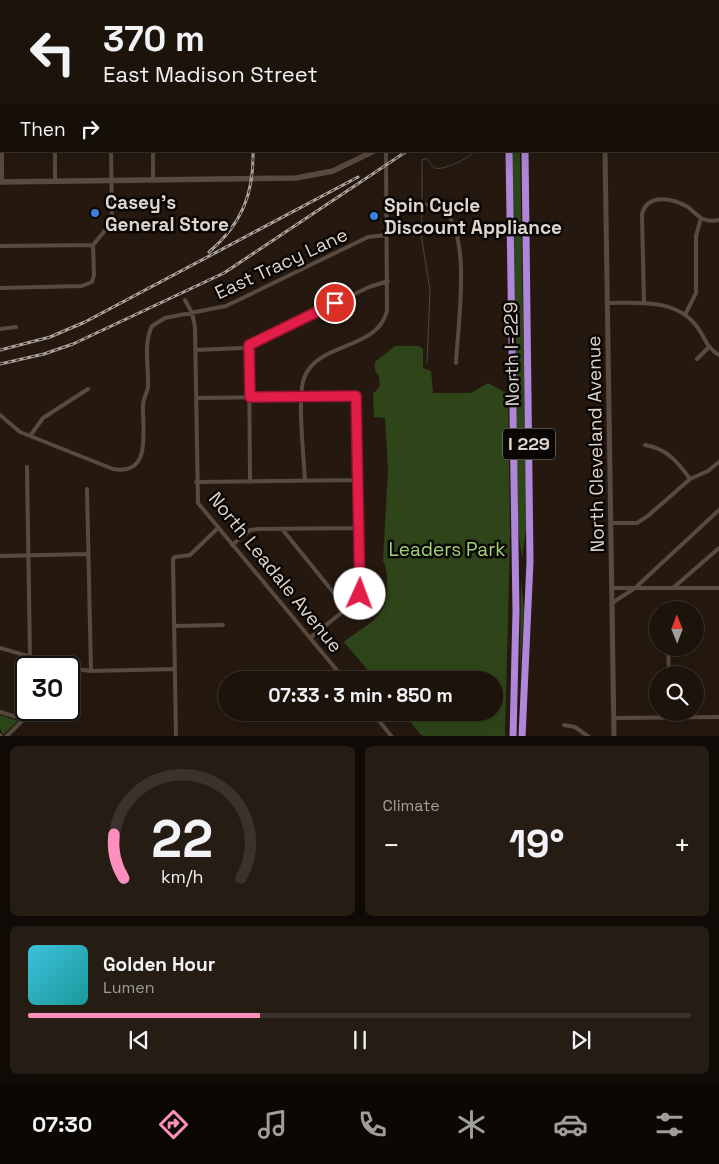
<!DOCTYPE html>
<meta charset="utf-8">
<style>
:root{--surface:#1c130b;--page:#251c14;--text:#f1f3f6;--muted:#a09e9d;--line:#3a322c;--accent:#fe8ebc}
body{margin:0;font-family:"Space Grotesk",sans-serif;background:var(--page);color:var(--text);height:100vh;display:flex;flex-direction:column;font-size:19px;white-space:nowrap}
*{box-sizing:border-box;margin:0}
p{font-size:16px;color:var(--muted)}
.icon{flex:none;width:28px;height:28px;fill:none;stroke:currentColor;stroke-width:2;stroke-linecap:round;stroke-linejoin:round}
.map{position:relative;height:736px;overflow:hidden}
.side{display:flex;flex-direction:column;gap:10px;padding:10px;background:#0f0a06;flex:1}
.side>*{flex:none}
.banner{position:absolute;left:0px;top:0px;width:720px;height:152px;box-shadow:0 5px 20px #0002,0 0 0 1px var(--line);background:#1c130b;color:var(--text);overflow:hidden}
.needle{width:32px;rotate:359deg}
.tools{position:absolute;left:649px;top:601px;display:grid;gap:10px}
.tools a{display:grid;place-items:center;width:55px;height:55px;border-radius:50%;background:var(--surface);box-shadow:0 5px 20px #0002,0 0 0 1px var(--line);font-size:25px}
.speed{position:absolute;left:15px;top:656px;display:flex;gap:10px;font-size:25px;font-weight:700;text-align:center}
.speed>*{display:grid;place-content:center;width:65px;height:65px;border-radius:50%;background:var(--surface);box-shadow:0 5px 20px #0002,0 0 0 1px var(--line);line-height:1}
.speed .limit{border:2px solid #111;border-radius:8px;background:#fff;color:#111}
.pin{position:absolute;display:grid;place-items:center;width:42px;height:42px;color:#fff;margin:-21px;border:2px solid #fff;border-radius:50%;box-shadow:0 1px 5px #0007}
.me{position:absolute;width:55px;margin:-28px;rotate:2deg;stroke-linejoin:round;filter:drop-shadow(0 0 4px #0008)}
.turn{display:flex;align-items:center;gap:18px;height:105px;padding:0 20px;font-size:22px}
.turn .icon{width:65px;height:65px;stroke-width:2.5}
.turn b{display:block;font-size:35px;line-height:42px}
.then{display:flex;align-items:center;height:48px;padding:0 20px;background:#0003;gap:10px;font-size:19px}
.big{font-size:38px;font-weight:800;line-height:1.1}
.side .widget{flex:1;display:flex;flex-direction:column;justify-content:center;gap:8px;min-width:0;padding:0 18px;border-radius:8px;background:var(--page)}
.side .dial{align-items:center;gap:0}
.dial svg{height:130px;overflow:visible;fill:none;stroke:var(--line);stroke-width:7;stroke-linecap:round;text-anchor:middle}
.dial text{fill:var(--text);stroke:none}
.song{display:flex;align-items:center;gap:15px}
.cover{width:60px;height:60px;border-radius:8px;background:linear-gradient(135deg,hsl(190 70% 55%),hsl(180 70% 35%))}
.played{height:5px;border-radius:2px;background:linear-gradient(90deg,var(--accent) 35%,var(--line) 35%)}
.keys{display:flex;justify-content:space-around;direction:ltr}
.heat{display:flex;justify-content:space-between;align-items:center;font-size:28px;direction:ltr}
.side .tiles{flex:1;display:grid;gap:10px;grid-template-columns:1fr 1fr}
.widget:last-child{grid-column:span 2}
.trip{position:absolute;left:218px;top:671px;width:285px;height:50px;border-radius:25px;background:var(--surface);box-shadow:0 5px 20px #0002,0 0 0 1px var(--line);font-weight:800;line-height:50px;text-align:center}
.dock{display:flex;height:80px;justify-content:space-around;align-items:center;background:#0b0804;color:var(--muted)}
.dock .icon{width:35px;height:35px}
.dock .current{color:var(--accent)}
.dock b{font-size:22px;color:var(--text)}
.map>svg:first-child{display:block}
.green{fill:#2e4519}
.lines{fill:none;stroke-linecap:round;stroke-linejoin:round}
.stream{stroke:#444749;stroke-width:1}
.minor{stroke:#584a3f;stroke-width:4}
.tertiary{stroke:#584a3f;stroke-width:5}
.secondary{stroke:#584a3f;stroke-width:5.5}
.primary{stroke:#8c6e9b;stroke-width:6}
.motorway{stroke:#af86d9;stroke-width:7}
.rail-casing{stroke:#ada39c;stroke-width:3}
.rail{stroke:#0a0603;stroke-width:1;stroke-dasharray:4;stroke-linecap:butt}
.route-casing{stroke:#92132f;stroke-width:12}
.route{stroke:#e11d48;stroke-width:9}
.shop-dot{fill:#3f7fe0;stroke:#0a0603;stroke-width:2}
.labels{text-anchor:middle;stroke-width:5;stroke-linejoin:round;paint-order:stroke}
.shield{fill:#0a0603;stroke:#9e9792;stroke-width:1}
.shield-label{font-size:18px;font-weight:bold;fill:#ded5cf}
.poi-label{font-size:19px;font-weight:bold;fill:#ded5cf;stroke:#0a0603;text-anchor:start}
.street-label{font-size:19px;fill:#ded5cf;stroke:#0a0603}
.park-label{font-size:19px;fill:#a2d37b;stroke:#0a0603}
</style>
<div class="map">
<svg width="719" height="737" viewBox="0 0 719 737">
<rect width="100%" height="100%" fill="#25190f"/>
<path class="green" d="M512 151H520L526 482V529L522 558 518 528Z
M395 346H419L423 349V368L431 371 433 393H471L488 383 508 394 510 536 505 736H425L421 735 403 713 494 712V680H376L344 642C367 623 389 619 387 584 387 575 387 569 383 561L388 470 385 418 374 417 373 394 380 386 379 376 375 371V362Z
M521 580 524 610 520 672Z
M0 715 18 721 3 735 0 728Z"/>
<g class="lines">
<path class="stream" d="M583 1 585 0
M422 200V160L427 158C430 162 431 166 435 168 443 171 470 158 475 151
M422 211 421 234 430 290 427 363"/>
<path class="minor" d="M53 0 54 1
M108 0V1
M164 0V1
M219 0V1
M275 0V1
M400 0V1
M0 18H1
M0 62 1 120
M0 127H1
M2 151V182
M153 151V180
M55 181V151
M386 206C402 206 426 201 440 208 474 227 457 331 456 363
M0 246 93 245
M0 288 82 286 92 282 94 275 93 245 112 222 111 151
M185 300 192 313 195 327 198 503 345 680
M607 303C639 303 677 298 698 328 705 338 707 348 719 355
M644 303 642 214C648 193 672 198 688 207 693 211 697 216 703 219 708 221 714 221 719 220
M685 315 696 293V236L701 218
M0 329 16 327
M249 345 250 482
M195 350 243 348 369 287 388 281
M697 359 709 347
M196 398 356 396 361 588 356 601 310 638
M0 415 20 432 113 469C153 476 142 429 143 405 143 399 147 394 148 387 149 367 143 344 152 326L165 318 226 306 368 237 387 235
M30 436 43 418 88 389
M645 445C666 448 678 462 690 479
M27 467 30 657
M305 481C304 458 297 397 304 378 318 341 377 351 387 311L386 151
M196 482 358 480
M87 489 91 671
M611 523H637L649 515 690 479 708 471 719 462
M282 529 346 608
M232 545 250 530 258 529 359 528
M0 556 88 554
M612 588H719
M673 588 719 548
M612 603 635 588 719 510
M174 626 223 625
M0 648 69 668
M668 648 669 675
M69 668 91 671 175 669
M0 712 23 719
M372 712 392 737
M614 718 719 717
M564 725 575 727 589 737
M0 735 1 737
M6 737 33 710
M176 737 173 559 175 557 190 555 218 528"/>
<path class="tertiary" d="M605 151 614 737"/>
<path class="secondary" d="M0 182 296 178 333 171 374 151"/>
<path class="primary" d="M657 1 660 0"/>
<path class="motorway" d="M507 0V1
M595 0 596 1
M443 1 444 0
M523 1V0
M509 151 516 611 513 737
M522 737 530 562 525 151"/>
<defs>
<path id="rail" d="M690 1 692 0
M209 252C242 224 254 193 253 151
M0 350 50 337 85 322 358 177
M0 364 44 354 73 344 224 273 407 151"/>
</defs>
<use href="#rail" class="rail-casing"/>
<use href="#rail" class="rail"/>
</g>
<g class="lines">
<defs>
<path id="route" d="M335 303 249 345 250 397 356 396 360 594"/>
</defs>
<use href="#route" class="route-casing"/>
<use href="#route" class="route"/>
</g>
<g class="shop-dot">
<circle cx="95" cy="213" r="5"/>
<circle cx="374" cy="216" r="5"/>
</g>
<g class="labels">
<rect class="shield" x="503" y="428.5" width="52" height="31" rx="4"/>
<g class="shield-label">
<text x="529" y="450">I 229</text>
</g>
<g class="poi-label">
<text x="105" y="209">Casey's<tspan x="105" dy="22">General Store</tspan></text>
<text x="384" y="212">Spin Cycle<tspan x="384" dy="22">Discount Appliance</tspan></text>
</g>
<g class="street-label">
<text transform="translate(281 263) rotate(-25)" y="7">East Tracy Lane</text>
<text transform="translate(511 354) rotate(-91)" y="7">North I-229</text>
<text transform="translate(595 444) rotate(-91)" y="7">North Cleveland Avenue</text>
<text transform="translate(276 572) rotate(51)" y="7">North Leadale Avenue</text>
</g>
<g class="park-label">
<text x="447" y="556">Leaders Park</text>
</g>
</g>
</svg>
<div class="tools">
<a><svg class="needle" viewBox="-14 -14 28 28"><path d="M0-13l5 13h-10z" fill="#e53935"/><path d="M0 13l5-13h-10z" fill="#a09e9d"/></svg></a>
<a><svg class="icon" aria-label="search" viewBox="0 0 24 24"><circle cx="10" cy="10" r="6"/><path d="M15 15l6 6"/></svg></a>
</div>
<div class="speed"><div class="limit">30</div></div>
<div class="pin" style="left:335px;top:303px;background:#d93025"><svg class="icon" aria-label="arrive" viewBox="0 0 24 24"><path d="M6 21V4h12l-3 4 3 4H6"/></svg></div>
<svg class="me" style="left:360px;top:594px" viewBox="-20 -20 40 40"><circle r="19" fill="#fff"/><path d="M0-13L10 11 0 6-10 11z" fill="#e11d48"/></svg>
<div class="trip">07:33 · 3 min · 850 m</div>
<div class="banner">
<div class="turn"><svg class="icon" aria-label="left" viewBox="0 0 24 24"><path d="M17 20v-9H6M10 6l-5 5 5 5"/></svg><div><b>370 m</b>East Madison Street</div></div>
<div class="then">Then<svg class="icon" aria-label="right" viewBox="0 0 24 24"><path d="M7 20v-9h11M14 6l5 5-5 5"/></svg></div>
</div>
</div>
<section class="side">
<div class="tiles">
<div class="widget dial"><svg viewBox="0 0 100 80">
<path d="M14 69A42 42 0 1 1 86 69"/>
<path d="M14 69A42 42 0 0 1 8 42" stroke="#fe8ebc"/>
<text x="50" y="56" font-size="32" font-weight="700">22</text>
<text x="50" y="72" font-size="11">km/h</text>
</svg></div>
<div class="widget"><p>Climate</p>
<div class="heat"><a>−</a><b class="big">19°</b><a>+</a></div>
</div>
<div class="widget">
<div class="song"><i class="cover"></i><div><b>Golden Hour</b><p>Lumen</p></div></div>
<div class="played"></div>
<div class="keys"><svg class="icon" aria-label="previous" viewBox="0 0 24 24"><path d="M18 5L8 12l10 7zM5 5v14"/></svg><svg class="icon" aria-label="pause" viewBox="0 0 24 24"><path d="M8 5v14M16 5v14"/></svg><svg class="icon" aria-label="next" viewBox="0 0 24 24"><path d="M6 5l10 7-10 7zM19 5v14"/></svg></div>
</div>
</div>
</section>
<nav class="dock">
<b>07:30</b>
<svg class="icon current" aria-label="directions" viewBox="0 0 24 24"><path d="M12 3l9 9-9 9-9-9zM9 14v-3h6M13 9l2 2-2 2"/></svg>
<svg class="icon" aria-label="music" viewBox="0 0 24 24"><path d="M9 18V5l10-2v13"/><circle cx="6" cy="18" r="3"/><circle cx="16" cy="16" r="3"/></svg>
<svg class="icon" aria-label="phone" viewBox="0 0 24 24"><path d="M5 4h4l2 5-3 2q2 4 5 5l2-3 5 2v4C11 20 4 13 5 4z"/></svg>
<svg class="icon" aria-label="climate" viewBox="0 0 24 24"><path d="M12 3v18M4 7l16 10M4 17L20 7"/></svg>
<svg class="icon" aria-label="car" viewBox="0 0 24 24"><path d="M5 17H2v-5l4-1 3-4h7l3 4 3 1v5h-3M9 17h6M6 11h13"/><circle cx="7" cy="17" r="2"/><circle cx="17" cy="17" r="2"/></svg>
<svg class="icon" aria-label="filters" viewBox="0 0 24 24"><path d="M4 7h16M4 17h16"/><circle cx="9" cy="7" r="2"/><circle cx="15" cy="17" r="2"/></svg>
</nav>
